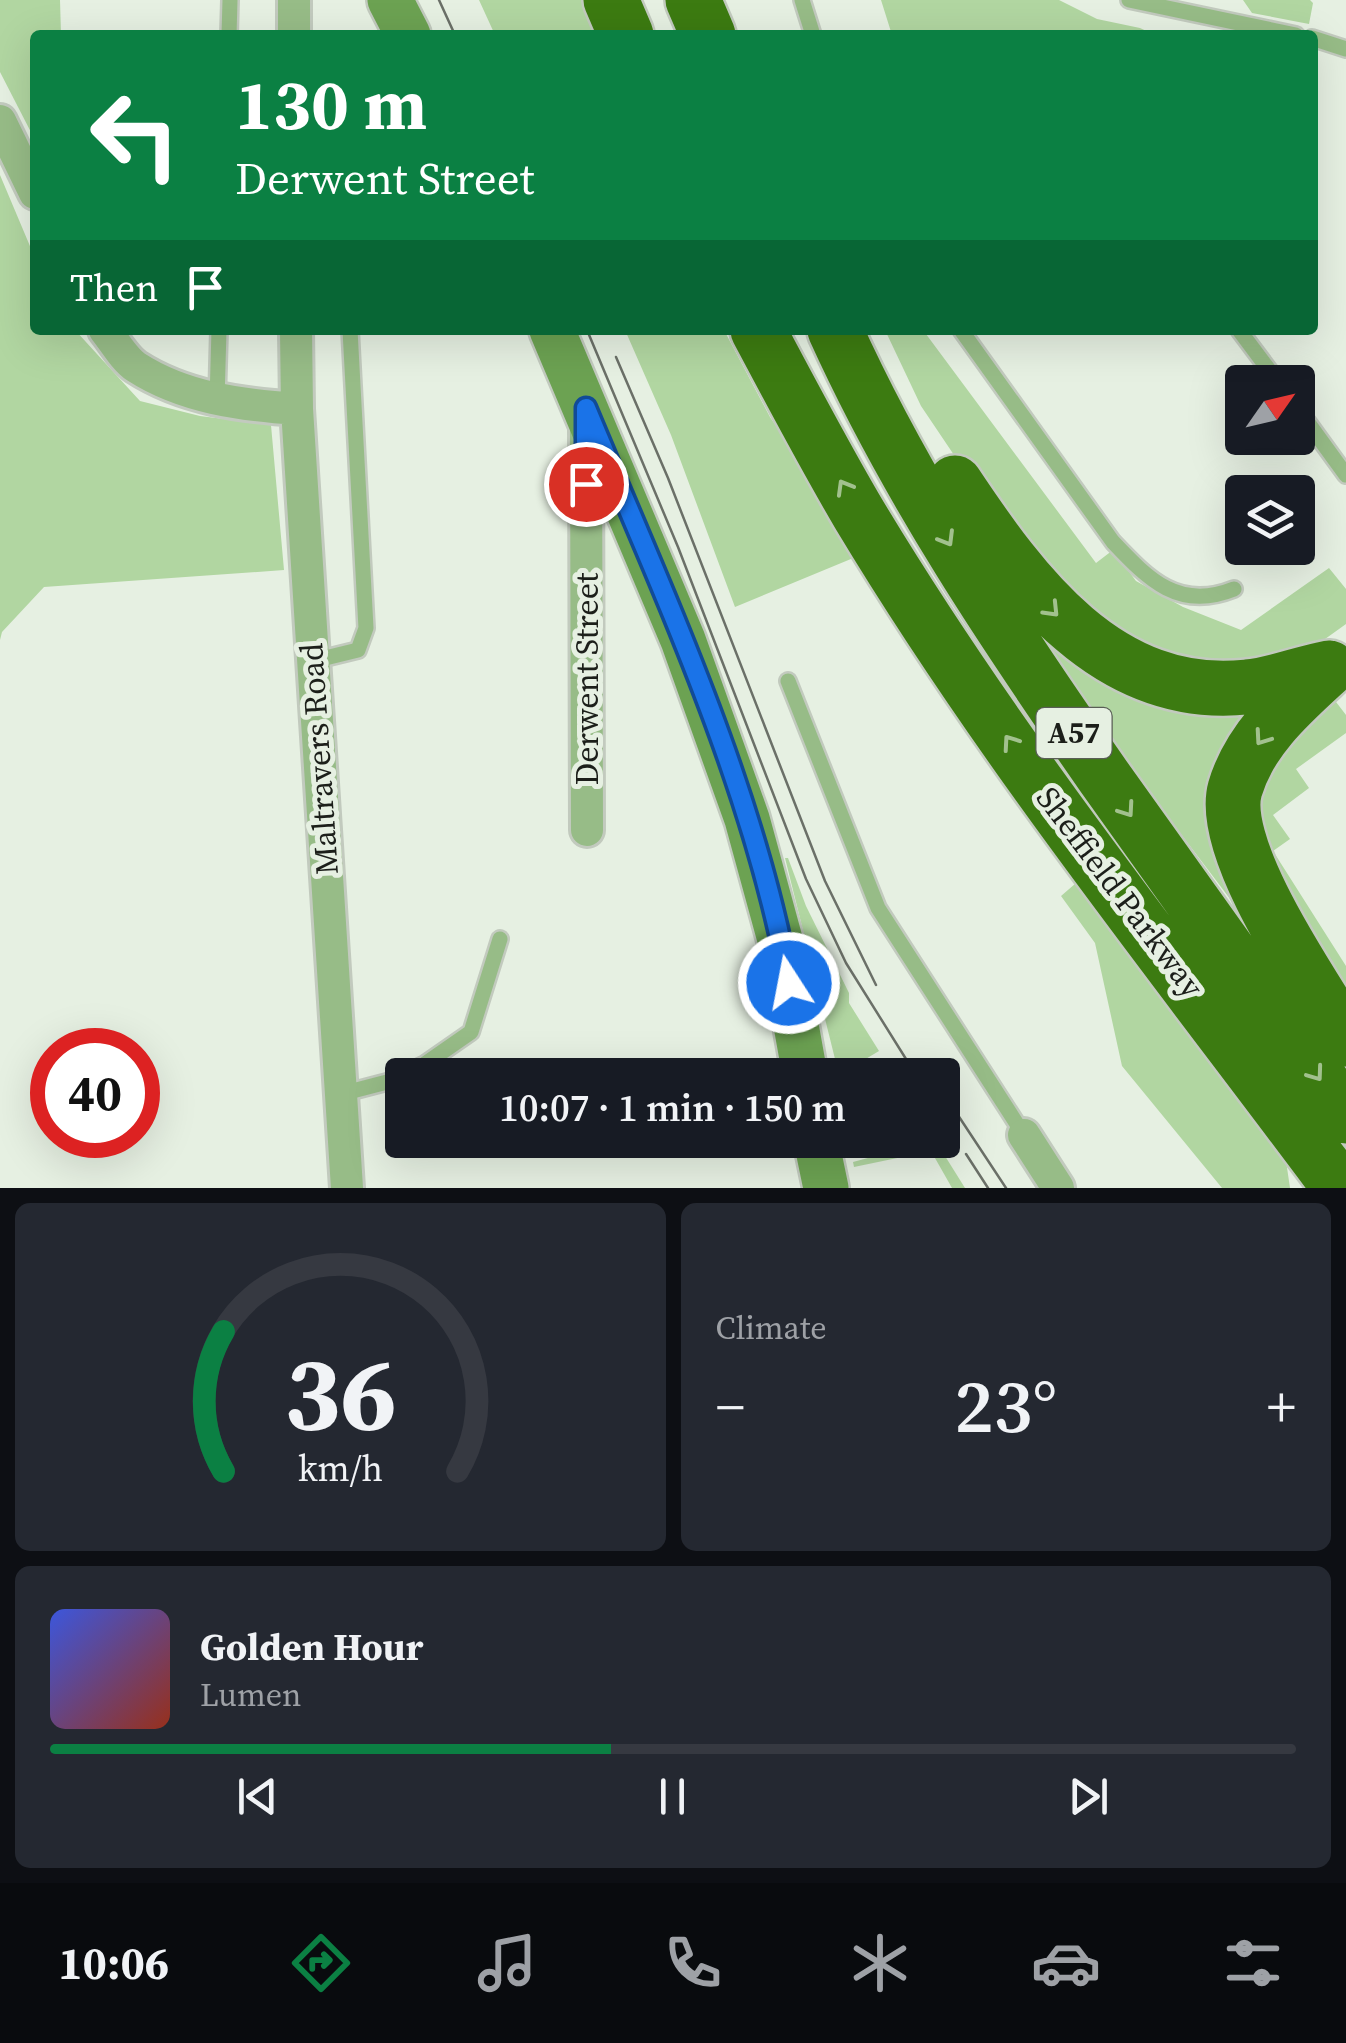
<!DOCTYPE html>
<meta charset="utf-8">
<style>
:root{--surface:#171b24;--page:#242831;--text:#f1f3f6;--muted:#9ea1a6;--line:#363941;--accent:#0b8043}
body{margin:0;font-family:"Source Serif 4",serif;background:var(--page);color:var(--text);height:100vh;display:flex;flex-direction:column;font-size:38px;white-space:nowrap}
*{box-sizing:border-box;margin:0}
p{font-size:32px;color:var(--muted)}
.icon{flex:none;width:55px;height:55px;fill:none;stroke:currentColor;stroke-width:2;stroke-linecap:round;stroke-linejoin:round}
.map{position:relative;height:1188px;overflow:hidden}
.details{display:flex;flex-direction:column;gap:15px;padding:15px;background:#0d0f14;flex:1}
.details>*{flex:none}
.top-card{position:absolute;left:30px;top:30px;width:1288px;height:305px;border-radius:10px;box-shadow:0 10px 40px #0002;background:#0b8043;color:#fff;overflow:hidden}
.needle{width:65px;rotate:56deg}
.tools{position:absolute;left:1225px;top:365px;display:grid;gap:20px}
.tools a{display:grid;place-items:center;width:90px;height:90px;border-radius:10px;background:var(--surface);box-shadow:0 10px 40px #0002;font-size:50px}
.speed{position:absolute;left:30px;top:1028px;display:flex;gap:20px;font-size:50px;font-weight:700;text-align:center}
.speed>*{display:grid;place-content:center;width:130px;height:130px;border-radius:50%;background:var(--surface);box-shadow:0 10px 40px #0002;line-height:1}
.speed .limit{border:15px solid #d22;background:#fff;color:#111}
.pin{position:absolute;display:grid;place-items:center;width:85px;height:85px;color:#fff;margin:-42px;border:5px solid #fff;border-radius:50%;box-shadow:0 2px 10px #0007}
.me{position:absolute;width:110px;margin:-55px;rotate:349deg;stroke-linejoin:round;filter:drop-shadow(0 0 8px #0008)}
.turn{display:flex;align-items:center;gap:35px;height:210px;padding:0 40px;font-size:45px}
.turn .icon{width:130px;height:130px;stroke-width:2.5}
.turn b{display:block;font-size:70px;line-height:85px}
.then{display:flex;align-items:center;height:95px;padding:0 40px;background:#0003;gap:20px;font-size:38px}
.big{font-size:75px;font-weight:600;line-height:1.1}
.details .card{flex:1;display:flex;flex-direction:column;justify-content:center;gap:15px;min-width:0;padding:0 35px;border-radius:15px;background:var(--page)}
.details .dial{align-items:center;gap:0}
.dial svg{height:260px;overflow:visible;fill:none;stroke:var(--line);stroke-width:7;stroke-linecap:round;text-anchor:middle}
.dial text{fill:var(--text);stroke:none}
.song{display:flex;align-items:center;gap:30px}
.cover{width:120px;height:120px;border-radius:15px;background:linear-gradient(135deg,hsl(230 70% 55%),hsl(10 70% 35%))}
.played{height:10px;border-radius:5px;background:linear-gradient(90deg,var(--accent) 45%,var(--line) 45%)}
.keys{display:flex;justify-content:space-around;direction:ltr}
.heat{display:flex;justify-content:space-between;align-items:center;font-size:55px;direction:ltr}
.details .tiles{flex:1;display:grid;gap:15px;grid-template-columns:1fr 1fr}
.card:last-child{grid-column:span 2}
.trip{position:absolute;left:385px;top:1058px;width:575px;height:100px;border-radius:10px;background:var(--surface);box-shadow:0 10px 40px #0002;font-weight:600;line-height:100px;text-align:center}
.tab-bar{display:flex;height:160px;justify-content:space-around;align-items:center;background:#090b0e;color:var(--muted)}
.tab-bar .icon{width:70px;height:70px}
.tab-bar .current{color:var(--accent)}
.tab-bar b{font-size:45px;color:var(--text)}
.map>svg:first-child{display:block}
.green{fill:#b1d6a1}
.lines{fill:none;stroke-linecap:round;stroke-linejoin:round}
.lane-casing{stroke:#c2cabe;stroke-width:20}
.street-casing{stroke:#c2cabe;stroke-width:38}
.secondary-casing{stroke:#c2cabe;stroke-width:50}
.highway-casing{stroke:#c2cabe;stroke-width:60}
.lane{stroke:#97bc87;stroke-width:15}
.street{stroke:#97bc87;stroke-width:32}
.secondary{stroke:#6ca252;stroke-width:45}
.highway{stroke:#3c7b11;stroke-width:55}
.tram{stroke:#6b7068;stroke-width:2.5}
.oneway{stroke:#a2c18e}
.route-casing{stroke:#114b97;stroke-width:25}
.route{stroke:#1a73e8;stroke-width:18}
.labels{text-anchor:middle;stroke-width:10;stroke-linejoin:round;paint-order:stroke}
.shield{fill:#e6f0e2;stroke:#595e56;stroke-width:2.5}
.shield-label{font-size:30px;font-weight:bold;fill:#1c1f1a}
.street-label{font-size:32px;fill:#1c1f1a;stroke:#e6f0e2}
</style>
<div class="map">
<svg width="1346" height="1188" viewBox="0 0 1346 1188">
<rect width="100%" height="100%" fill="#e6f0e2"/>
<path class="green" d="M0 0H60L61 35H35V140L0 72Z
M479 0H583L597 35H495Z
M881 0H1059L1097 19 1140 28 1155 35H892Z
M1243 0H1310L1313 3 1309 24 1252 13Z
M0 175 35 258V330H75L140 401 200 416 271 425 284 570 44 587 2 632 0 640Z
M625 330H724L770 417 863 554 735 607 671 435Z
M885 330H923L1096 563 1113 550 1136 581 1183 607 1241 630 1329 568 1346 589V624L1300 657 1204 669 1099 627 985 497 954 455 921 406Z
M1020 606 1261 696 1243 916 1143 784Z
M1333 698 1346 715V733L1296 769 1309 788 1273 815 1290 839 1273 851 1346 966V1005L1280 898 1256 804 1275 744Z
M785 858H788L806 906 849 993V1003L879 1051 839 1075Z
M1083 877 1285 1154 1290 1188H1222L1122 1066 1095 943 1061 896Z
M855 1140H935L965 1188H952L931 1151 854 1167 853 1162 879 1155 877 1142 856 1145Z"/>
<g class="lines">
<defs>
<path id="lane" d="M802 0 813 35
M1129 0 1296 35
M229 35 230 0
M1312 38 1346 49
M961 330 1113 542C1149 580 1179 611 1234 589
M1239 330 1278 382
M217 400 219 330
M1298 409 1346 475
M313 661 358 650 366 628 350 330
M788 681 878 908 1024 1135
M341 1094 387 1082 425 1064 471 1032 500 939"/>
<path id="street" d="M294 0V35
M0 121 35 193
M105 330C114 341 124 359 136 367 184 398 241 405 297 409
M296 330 297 409 347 1188
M586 427 587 830
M1024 1135 1058 1188"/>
<path id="secondary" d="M390 0 408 35
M552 330 683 640 747 819 782 947 805 1075
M816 1140 826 1188"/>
<path id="highway" d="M611 0 626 35
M693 0 708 35
M758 330C791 392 824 455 860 516 1002 752 1176 968 1340 1188
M835 330C907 489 1005 635 1104 777 1184 890 1266 1003 1346 1116
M955 483C1023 585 1108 702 1247 687 1273 685 1302 673 1329 668
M1329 668C1291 703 1250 738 1235 789 1218 849 1313 985 1346 1039"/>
</defs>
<use href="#lane" class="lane-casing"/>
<use href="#street" class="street-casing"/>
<use href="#secondary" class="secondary-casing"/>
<use href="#highway" class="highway-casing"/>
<use href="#lane" class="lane"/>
<use href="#street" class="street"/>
<use href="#secondary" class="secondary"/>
<use href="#highway" class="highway"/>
<path class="tram" d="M439 0 455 35
M587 330 678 547 806 879 846 963 916 1075
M616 357 668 478 825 881 876 985
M942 1091 1006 1188
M966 1154 988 1188"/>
</g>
<defs><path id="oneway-chevron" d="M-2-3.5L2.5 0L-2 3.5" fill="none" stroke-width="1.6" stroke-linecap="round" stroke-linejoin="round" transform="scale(2.5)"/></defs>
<g class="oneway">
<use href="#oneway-chevron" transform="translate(844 487) rotate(-120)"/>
<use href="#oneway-chevron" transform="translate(947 539) rotate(59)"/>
<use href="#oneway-chevron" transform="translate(1052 610) rotate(46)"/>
<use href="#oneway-chevron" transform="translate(1262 738) rotate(125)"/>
<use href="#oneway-chevron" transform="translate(1010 742) rotate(-125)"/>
<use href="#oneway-chevron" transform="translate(1127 810) rotate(55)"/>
<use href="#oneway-chevron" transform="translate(1316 1074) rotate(54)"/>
</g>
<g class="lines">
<defs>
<path id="route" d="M586 484V408C662 591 754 786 789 983"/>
</defs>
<use href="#route" class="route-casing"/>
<use href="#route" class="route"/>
</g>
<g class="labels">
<rect class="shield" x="1036.5" y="708" width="75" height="50" rx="8"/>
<g class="shield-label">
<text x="1074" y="743">A57</text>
</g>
<g class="street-label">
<text transform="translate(587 679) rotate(-90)" y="11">Derwent Street</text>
<text transform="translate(319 759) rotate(-94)" y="11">Maltravers Road</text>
<text transform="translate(1120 892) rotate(53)" y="11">Sheffield Parkway</text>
</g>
</g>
</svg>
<div class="tools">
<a><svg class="needle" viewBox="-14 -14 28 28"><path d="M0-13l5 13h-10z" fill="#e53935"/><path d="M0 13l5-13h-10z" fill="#9ea1a6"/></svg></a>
<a><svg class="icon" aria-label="layers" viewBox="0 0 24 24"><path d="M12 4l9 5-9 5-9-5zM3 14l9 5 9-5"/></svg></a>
</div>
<div class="speed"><div class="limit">40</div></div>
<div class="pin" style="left:586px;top:484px;background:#d93025"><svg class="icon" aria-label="arrive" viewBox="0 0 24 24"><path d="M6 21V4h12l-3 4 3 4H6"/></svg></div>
<svg class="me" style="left:789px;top:983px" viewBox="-20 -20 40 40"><circle r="17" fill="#1a73e8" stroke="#fff" stroke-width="3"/><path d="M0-11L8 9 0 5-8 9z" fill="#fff"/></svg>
<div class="trip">10:07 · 1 min · 150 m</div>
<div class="top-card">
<div class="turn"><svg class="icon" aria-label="left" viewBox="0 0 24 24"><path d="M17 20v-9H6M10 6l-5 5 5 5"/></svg><div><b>130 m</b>Derwent Street</div></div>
<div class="then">Then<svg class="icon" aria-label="arrive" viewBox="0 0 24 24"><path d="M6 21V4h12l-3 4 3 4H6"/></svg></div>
</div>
</div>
<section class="details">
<div class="tiles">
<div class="card dial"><svg viewBox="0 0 100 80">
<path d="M14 69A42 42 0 1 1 86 69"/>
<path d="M14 69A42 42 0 0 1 14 26" stroke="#0b8043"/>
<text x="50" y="56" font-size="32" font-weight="700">36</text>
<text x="50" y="72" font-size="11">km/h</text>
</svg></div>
<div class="card"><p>Climate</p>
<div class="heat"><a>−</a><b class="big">23°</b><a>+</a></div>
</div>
<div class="card">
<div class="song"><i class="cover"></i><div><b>Golden Hour</b><p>Lumen</p></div></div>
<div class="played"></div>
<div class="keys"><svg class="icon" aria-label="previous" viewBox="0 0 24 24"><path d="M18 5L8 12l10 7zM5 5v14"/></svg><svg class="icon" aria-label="pause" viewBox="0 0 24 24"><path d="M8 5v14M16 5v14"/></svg><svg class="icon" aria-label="next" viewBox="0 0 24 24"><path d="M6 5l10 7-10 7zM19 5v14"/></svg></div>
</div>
</div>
</section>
<nav class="tab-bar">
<b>10:06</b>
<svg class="icon current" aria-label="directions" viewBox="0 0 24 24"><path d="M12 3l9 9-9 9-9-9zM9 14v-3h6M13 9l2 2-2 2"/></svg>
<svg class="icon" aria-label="music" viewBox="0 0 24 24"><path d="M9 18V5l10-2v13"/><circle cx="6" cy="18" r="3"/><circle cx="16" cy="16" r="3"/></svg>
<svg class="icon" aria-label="phone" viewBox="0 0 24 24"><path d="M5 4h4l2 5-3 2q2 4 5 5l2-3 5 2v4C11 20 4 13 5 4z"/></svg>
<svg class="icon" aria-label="climate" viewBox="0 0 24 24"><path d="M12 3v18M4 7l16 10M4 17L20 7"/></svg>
<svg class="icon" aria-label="car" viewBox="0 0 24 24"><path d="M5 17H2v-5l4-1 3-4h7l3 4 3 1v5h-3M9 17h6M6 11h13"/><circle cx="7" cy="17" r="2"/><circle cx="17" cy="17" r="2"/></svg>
<svg class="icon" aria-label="filters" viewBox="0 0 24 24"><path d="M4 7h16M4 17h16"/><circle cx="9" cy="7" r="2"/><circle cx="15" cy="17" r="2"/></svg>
</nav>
